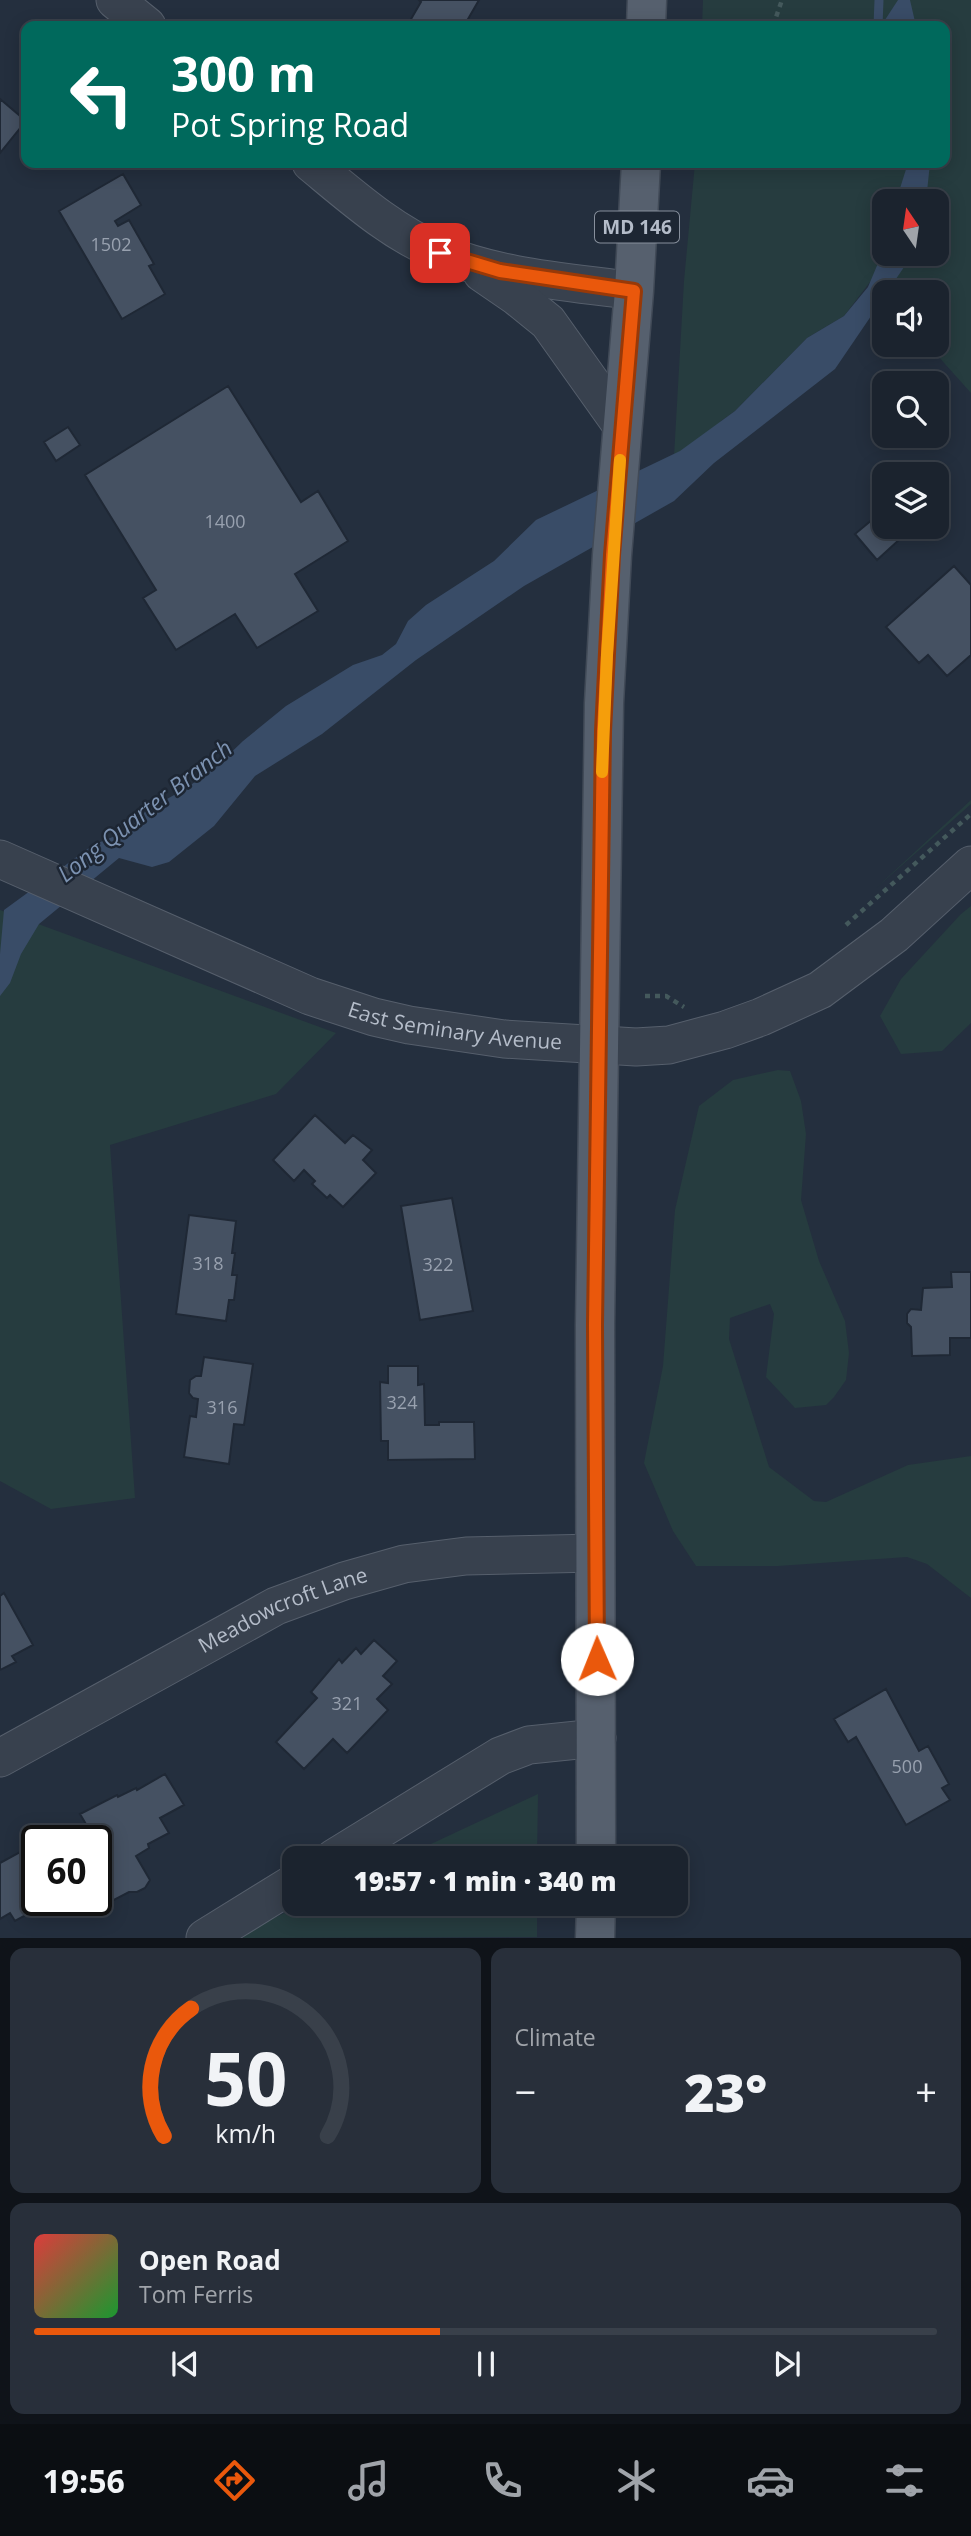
<!DOCTYPE html>
<meta charset="utf-8">
<style>
:root{--surface:#1b232e;--page:#282f3a;--text:#f1f3f6;--muted:#a0a4aa;--line:#39404a;--accent:#ea580c}
body{margin:0;font-family:"Open Sans",sans-serif;background:var(--page);color:var(--text);height:100vh;display:flex;flex-direction:column;font-size:26px;white-space:nowrap}
*{box-sizing:border-box;margin:0}
p{font-size:23px;color:var(--muted)}
.icon{flex:none;width:38px;height:38px;fill:none;stroke:currentColor;stroke-width:2;stroke-linecap:round;stroke-linejoin:round}
.map{position:relative;height:1938px;overflow:hidden}
.sheet{display:flex;flex-direction:column;gap:10px;padding:10px;background:#0f1319;flex:1}
.sheet>*{flex:none}
.top-card{position:absolute;left:21px;top:21px;width:929px;height:147px;border-radius:14px;box-shadow:0 4px 18px #0003,0 0 0 2px var(--line);background:#00695c;color:#fff;overflow:hidden}
.needle{width:46px;rotate:347deg}
.fabs{position:absolute;left:872px;top:189px;display:grid;gap:14px}
.fabs a{display:grid;place-items:center;width:77px;height:77px;border-radius:14px;background:var(--surface);box-shadow:0 4px 18px #0003,0 0 0 2px var(--line);font-size:35px}
.speed{position:absolute;left:21px;top:1825px;display:flex;gap:14px;font-size:35px;font-weight:700;text-align:center}
.speed>*{display:grid;place-content:center;width:91px;height:91px;border-radius:50%;background:var(--surface);box-shadow:0 4px 18px #0003,0 0 0 2px var(--line);line-height:1}
.speed .limit{border:4px solid #111;border-radius:10px;background:#fff;color:#111}
.pin{position:absolute;display:grid;place-items:center;width:60px;height:60px;color:#fff;margin:-30px;border-radius:14px;box-shadow:0 4px 10px #0006}
.me{position:absolute;width:77px;margin:-38px;rotate:359deg;stroke-linejoin:round;filter:drop-shadow(0 0 5px #0008)}
.turn{display:flex;align-items:center;gap:24px;height:147px;padding:0 35px;font-size:32px}
.turn .icon{width:91px;height:91px;stroke-width:2.5}
.turn b{display:block;font-size:49px;line-height:60px}
.big{font-size:52px;font-weight:800;line-height:1.1}
.sheet .widget{flex:1;display:flex;flex-direction:column;justify-content:center;gap:10px;min-width:0;padding:0 24px;border-radius:14px;background:var(--page)}
.sheet .dial{align-items:center;gap:0}
.dial svg{height:182px;overflow:visible;fill:none;stroke:var(--line);stroke-width:7;stroke-linecap:round;text-anchor:middle}
.dial text{fill:var(--text);stroke:none}
.song{display:flex;align-items:center;gap:21px}
.cover{width:84px;height:84px;border-radius:10px;background:linear-gradient(135deg,hsl(0 70% 55%),hsl(130 70% 35%))}
.played{height:7px;border-radius:4px;background:linear-gradient(90deg,var(--accent) 45%,var(--line) 45%)}
.keys{display:flex;justify-content:space-around;direction:ltr}
.heat{display:flex;justify-content:space-between;align-items:center;font-size:38px;direction:ltr}
.sheet .tiles{flex:1;display:grid;gap:10px;grid-template-columns:1fr 1fr}
.widget:last-child{grid-column:span 2}
.trip{position:absolute;left:282px;top:1846px;width:406px;height:70px;border-radius:14px;background:var(--surface);box-shadow:0 4px 18px #0003,0 0 0 2px var(--line);font-weight:800;line-height:70px;text-align:center}
.tab-bar{display:flex;height:112px;justify-content:space-around;align-items:center;background:#0b0e12;color:var(--muted)}
.tab-bar .icon{width:49px;height:49px}
.tab-bar .on{color:var(--accent)}
.tab-bar b{font-size:32px;color:var(--text)}
.map>svg:first-child{display:block}
.green{fill:#263c3f;fill-rule:evenodd}
.water{fill:#394c67}
.lines{fill:none;stroke-linecap:round;stroke-linejoin:round}
.stream{stroke:#394c67;stroke-width:9}
.building{fill:#455162;stroke:#1f2835;stroke-width:2}
.minor-casing{stroke:#565f6c;stroke-width:39}
.major-casing{stroke:#414a57;stroke-width:41}
.path{stroke:#44595c;stroke-width:4.5;stroke-dasharray:5 5;stroke-linecap:butt}
.minor{stroke:#38414e;stroke-width:37}
.major{stroke:#56606e;stroke-width:38}
.route-casing{stroke:#983908;stroke-width:18}
.route{stroke:#ea580c;stroke-width:12}
.slow{stroke:#f59e0b;stroke-width:12}
.labels{text-anchor:middle;stroke-width:5;stroke-linejoin:round;paint-order:stroke}
.number-label{font-size:18px;fill:#98a1af}
.shield{fill:#1d2633;stroke:#878f9c;stroke-width:2}
.shield-label{font-size:19px;font-weight:bold;fill:#b4bcc9}
.street-label{font-size:21px;fill:#b4bcc9;stroke:#1d2633}
.water-label{font-size:23px;font-style:italic;fill:#7c92b1;stroke:#1d2633}
</style>
<div class="map">
<svg width="971" height="1938" viewBox="0 0 971 1938">
<rect width="100%" height="100%" fill="#242f3e"/>
<path class="green" d="M703 0H971V393L928 345H936V292H884L870 282 844 316 807 338 735 411 721 421 673 474 684 281 695 163H945V26H702ZM884 201H936V254H884Z
M971 800V804L875 889Z
M971 906V1023L942 1051 901 1054 880 1016 901 979 961 914Z
M0 910 336 1033 276 1094 110 1145 135 1498 51 1509 0 1481Z
M778 1070 790 1071 801 1101 806 1134 801 1200 819 1261 845 1321 849 1353 846 1380 834 1397 826 1405 795 1408 766 1377 774 1314 770 1304 730 1318 729 1339 769 1467 814 1501 826 1502 908 1465 971 1456V1598L927 1564 907 1557 778 1566H696L673 1531 644 1463 663 1366 675 1210 699 1106 733 1080Z
M538 1794 537 1858H401Z
M304 1904H537V1937L243 1938 248 1930Z"/>
<path class="water" d="M898 0H910L916 26H881Z
M908 163H930L926 201H896Z
M884 249V254H913L887 292H884V297L835 369 714 463 674 501 524 586 416 660 322 734 255 776 214 826 169 862 152 867 119 858 39 924 21 954 10 983 0 996V954L4 910 93 845 125 832 147 810 185 789 216 767 243 741 286 706 353 665 382 655 396 644 408 621 426 605 494 561 536 520 680 451 735 411 807 338 844 316 868 287Z"/>
<g class="lines">
<path class="stream" d="M878 26 879 0"/>
</g>
<path class="building" d="M419 0H479L464 26H407L421 2Z
M0 99 26 121 0 153Z
M123 174 141 205 115 221 118 226 129 220 154 264 149 266 165 294 122 319 59 211Z
M228 386 301 502 318 491 348 541 295 574 318 611 257 648 235 614 176 650 143 598 156 590 85 475Z
M68 427 80 445 56 461 44 442Z
M879 514 884 520V527H889L900 539 877 560 855 534Z
M954 566 971 585V655L947 676 928 655 919 663 886 627Z
M315 1115 345 1143 353 1135 372 1150 363 1160 376 1173 343 1207 330 1195 327 1198 312 1184 315 1181 304 1170 294 1181 273 1160Z
M452 1198 473 1311 420 1320 401 1206Z
M189 1215 236 1221 232 1253H235L232 1275H237L234 1300H229L226 1321 176 1314Z
M951 1272H971V1338H950V1355L912 1356 911 1327 907 1323V1314L911 1309 921 1310 923 1288 952 1287Z
M204 1357 253 1364 244 1425 234 1424 229 1464 184 1457 190 1416 196 1417 198 1399 193 1398 189 1393 190 1380 196 1376H201Z
M388 1366H418V1385L424 1384 425 1425H439V1422H474L475 1459 388 1460V1441H381L380 1382 388 1383Z
M4 1593 33 1645 12 1656 16 1662 0 1670V1596Z
M374 1640 397 1661 383 1676 392 1684 377 1699 388 1710 347 1753 333 1739 304 1769 276 1742 317 1698 311 1692 339 1659 342 1663 356 1648 361 1654Z
M886 1689 919 1751 928 1746 949 1784 942 1788 950 1800 906 1825 856 1737 848 1742 834 1719Z
M165 1774 184 1805 160 1818 169 1833 148 1844 149 1848 136 1856 150 1880 145 1888 137 1892H129L112 1901 96 1871V1841H80L76 1833 87 1826 80 1814 117 1795 118 1797 136 1788 137 1790Z
M20 1852 37 1882V1900H47L48 1903 15 1921 10 1913 0 1919V1863Z"/>
<g class="lines">
<defs>
<g id="minor">
<path d="M115 0 147 26"/>
<path d="M311 163C351 196 391 232 439 252 499 278 570 282 634 291"/>
<path d="M482 273 517 297 548 322 622 426"/>
<path id="s1" d="M0 859 310 996 374 1017 409 1025 504 1039 636 1047 669 1045 725 1030 761 1017 820 990 894 935 971 865"/>
<path id="s2" d="M0 1758 276 1606 344 1581 404 1564 466 1556 595 1553"/>
<path d="M334 1858 500 1756 529 1745 597 1738"/>
<path d="M205 1938 294 1883"/>
</g>
<path id="major" d="M646 26 647 0
M596 1858 595 1325 604 703 612 555 634 291 641 163
M595 1938 596 1904"/>
</defs>
<use href="#minor" class="minor-casing"/>
<use href="#major" class="major-casing"/>
<path class="path" d="M773 26 782 0
M846 925 971 814
M645 996H666L684 1007"/>
<use href="#minor" class="minor"/>
<use href="#major" class="major"/>
</g>
<g class="lines">
<defs>
<path id="route" d="M440 253 500 271 634 291 612 555 603 731 595 1325 597 1659"/>
</defs>
<use href="#route" class="route-casing"/>
<use href="#route" class="route"/>
<path class="slow" d="M602 772 607 655 620 460"/>
</g>
<g class="labels">
<g class="number-label">
<text x="111" y="251">1502</text>
<text x="225" y="528">1400</text>
<text x="208" y="1270">318</text>
<text x="438" y="1271">322</text>
<text x="402" y="1409">324</text>
<text x="222" y="1414">316</text>
<text x="347" y="1710">321</text>
<text x="907" y="1773">500</text>
</g>
<rect class="shield" x="595" y="211.5" width="84" height="31" rx="5"/>
<g class="shield-label">
<text x="637" y="234">MD 146</text>
</g>
<g class="street-label">
<text dy="7" stroke="none"><textPath href="#s1" startOffset="488">East Seminary Avenue</textPath></text>
<text dy="7" stroke="none"><textPath href="#s2" startOffset="320">Meadowcroft Lane</textPath></text>
</g>
<g class="water-label">
<text transform="translate(145 811) rotate(-38)" y="8">Long Quarter Branch</text>
</g>
</g>
</svg>
<div class="fabs">
<a><svg class="needle" viewBox="-14 -14 28 28"><path d="M0-13l5 13h-10z" fill="#e53935"/><path d="M0 13l5-13h-10z" fill="#a0a4aa"/></svg></a>
<a><svg class="icon" aria-label="sound" viewBox="0 0 24 24"><path d="M4 9h4l5-4v14l-5-4H4zM17 9q2 3 0 6"/></svg></a>
<a><svg class="icon" aria-label="search" viewBox="0 0 24 24"><circle cx="10" cy="10" r="6"/><path d="M15 15l6 6"/></svg></a>
<a><svg class="icon" aria-label="layers" viewBox="0 0 24 24"><path d="M12 4l9 5-9 5-9-5zM3 14l9 5 9-5"/></svg></a>
</div>
<div class="speed"><div class="limit">60</div></div>
<div class="pin" style="left:440px;top:253px;background:#d93025"><svg class="icon" aria-label="arrive" viewBox="0 0 24 24"><path d="M6 21V4h12l-3 4 3 4H6"/></svg></div>
<svg class="me" style="left:597px;top:1659px" viewBox="-20 -20 40 40"><circle r="19" fill="#fff"/><path d="M0-13L10 11 0 6-10 11z" fill="#ea580c"/></svg>
<div class="trip">19:57 · 1 min · 340 m</div>
<div class="top-card">
<div class="turn"><svg class="icon" aria-label="left" viewBox="0 0 24 24"><path d="M17 20v-9H6M10 6l-5 5 5 5"/></svg><div><b>300 m</b>Pot Spring Road</div></div>
</div>
</div>
<section class="sheet">
<div class="tiles">
<div class="widget dial"><svg viewBox="0 0 100 80">
<path d="M14 69A42 42 0 1 1 86 69"/>
<path d="M14 69A42 42 0 0 1 26 13" stroke="#ea580c"/>
<text x="50" y="56" font-size="32" font-weight="700">50</text>
<text x="50" y="72" font-size="11">km/h</text>
</svg></div>
<div class="widget"><p>Climate</p>
<div class="heat"><a>−</a><b class="big">23°</b><a>+</a></div>
</div>
<div class="widget">
<div class="song"><i class="cover"></i><div><b>Open Road</b><p>Tom Ferris</p></div></div>
<div class="played"></div>
<div class="keys"><svg class="icon" aria-label="previous" viewBox="0 0 24 24"><path d="M18 5L8 12l10 7zM5 5v14"/></svg><svg class="icon" aria-label="pause" viewBox="0 0 24 24"><path d="M8 5v14M16 5v14"/></svg><svg class="icon" aria-label="next" viewBox="0 0 24 24"><path d="M6 5l10 7-10 7zM19 5v14"/></svg></div>
</div>
</div>
</section>
<nav class="tab-bar">
<b>19:56</b>
<svg class="icon on" aria-label="directions" viewBox="0 0 24 24"><path d="M12 3l9 9-9 9-9-9zM9 14v-3h6M13 9l2 2-2 2"/></svg>
<svg class="icon" aria-label="music" viewBox="0 0 24 24"><path d="M9 18V5l10-2v13"/><circle cx="6" cy="18" r="3"/><circle cx="16" cy="16" r="3"/></svg>
<svg class="icon" aria-label="phone" viewBox="0 0 24 24"><path d="M5 4h4l2 5-3 2q2 4 5 5l2-3 5 2v4C11 20 4 13 5 4z"/></svg>
<svg class="icon" aria-label="climate" viewBox="0 0 24 24"><path d="M12 3v18M4 7l16 10M4 17L20 7"/></svg>
<svg class="icon" aria-label="car" viewBox="0 0 24 24"><path d="M5 17H2v-5l4-1 3-4h7l3 4 3 1v5h-3M9 17h6M6 11h13"/><circle cx="7" cy="17" r="2"/><circle cx="17" cy="17" r="2"/></svg>
<svg class="icon" aria-label="filters" viewBox="0 0 24 24"><path d="M4 7h16M4 17h16"/><circle cx="9" cy="7" r="2"/><circle cx="15" cy="17" r="2"/></svg>
</nav>
